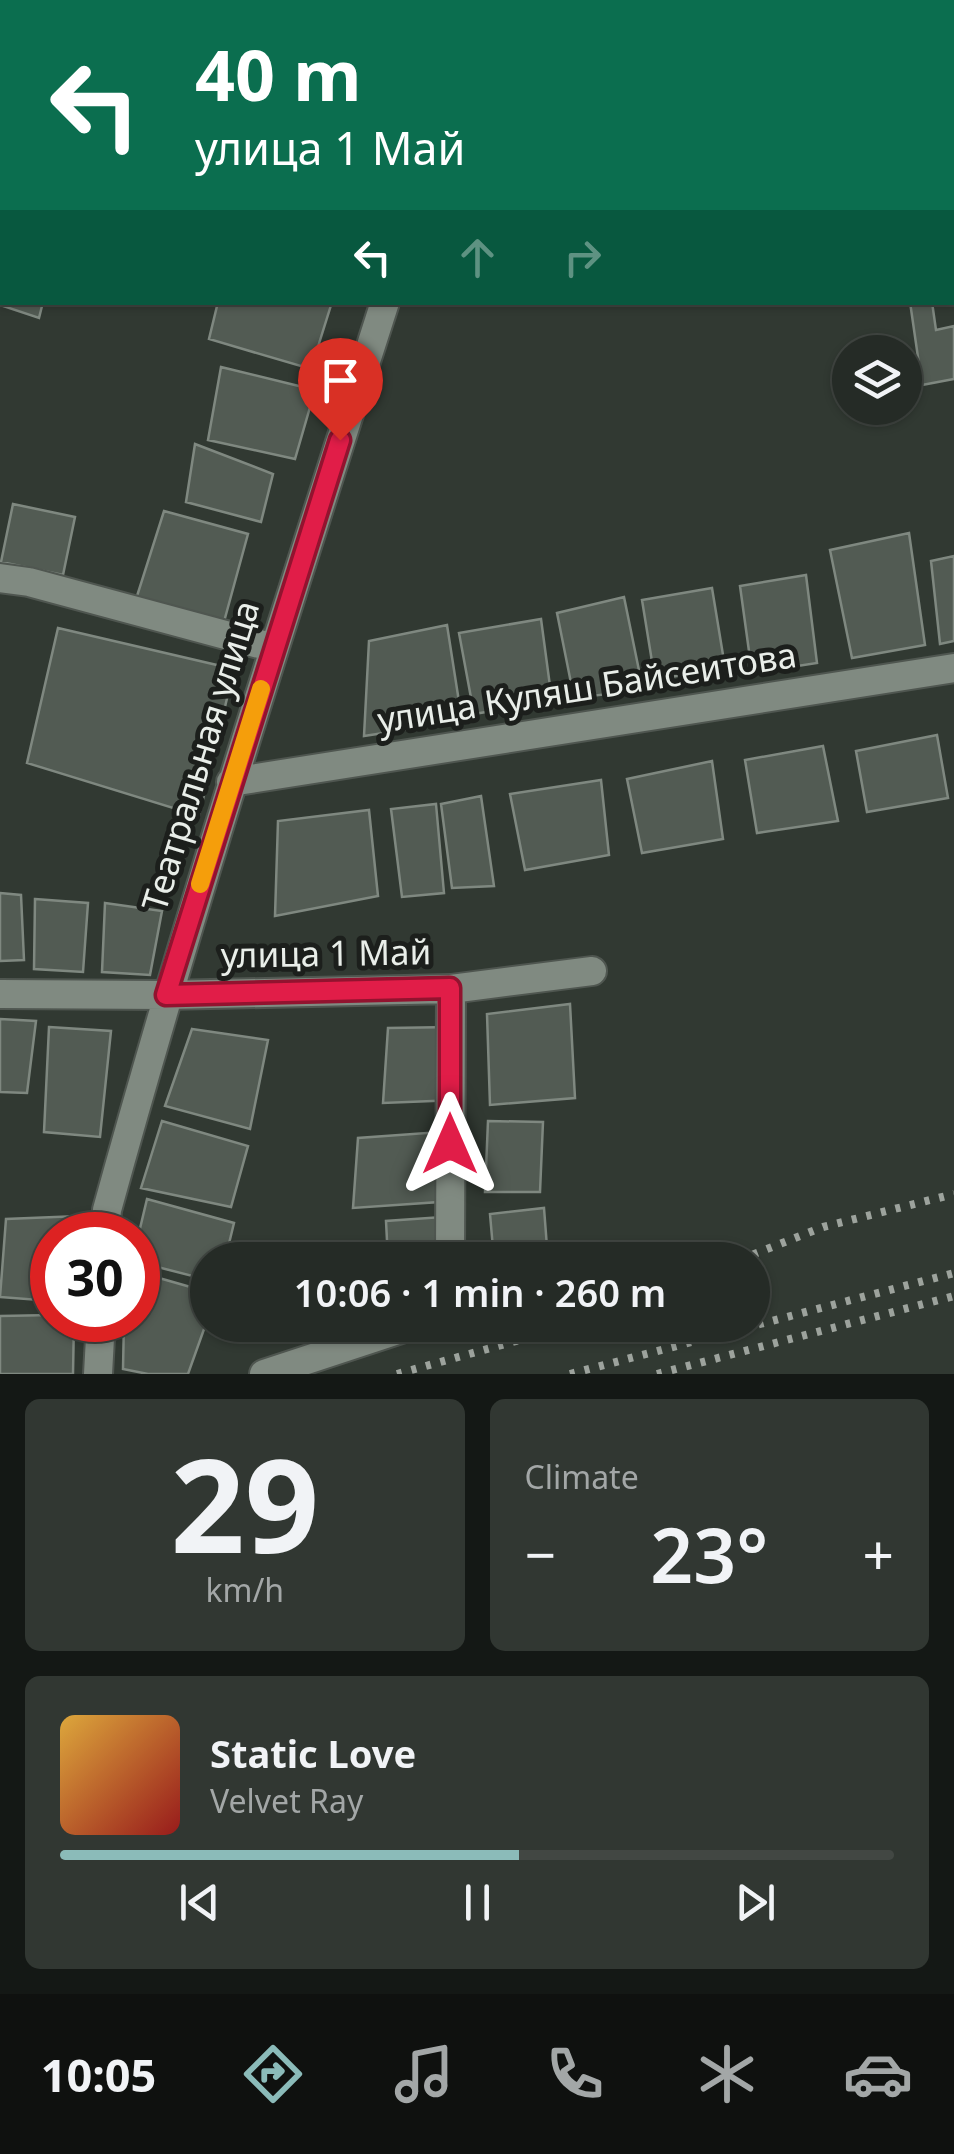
<!DOCTYPE html>
<meta charset="utf-8">
<style>
:root{--surface:#252b26;--page:#313732;--text:#f1f3f6;--muted:#a3a7a7;--line:#424743;--accent:#8bbbb9}
body{margin:0;font-family:"Noto Sans",sans-serif;background:var(--page);color:var(--text);height:100vh;display:flex;flex-direction:column;font-size:38px;white-space:nowrap}
*{box-sizing:border-box;margin:0}
p{font-size:32px;color:var(--muted)}
.icon{flex:none;width:55px;height:55px;fill:none;stroke:currentColor;stroke-width:2;stroke-linecap:round;stroke-linejoin:round}
.map{position:relative;height:1374px;overflow:hidden}
.panel{display:flex;flex-direction:column;gap:25px;padding:25px;background:#141815;flex:1}
.panel>*{flex:none}
.guide{position:absolute;left:0px;top:0px;width:955px;height:305px;box-shadow:0 2px 8px #0004,0 0 0 2px var(--line);background:#0b6e4f;color:#fff;overflow:hidden}
.controls{position:absolute;left:832px;top:335px;display:grid;gap:20px}
.controls a{display:grid;place-items:center;width:90px;height:90px;border-radius:50%;background:var(--surface);box-shadow:0 2px 8px #0004,0 0 0 2px var(--line);font-size:50px}
.speed{position:absolute;left:30px;top:1212px;display:flex;gap:20px;font-size:50px;font-weight:700;text-align:center}
.speed>*{display:grid;place-content:center;width:130px;height:130px;border-radius:50%;background:var(--surface);box-shadow:0 2px 8px #0004,0 0 0 2px var(--line);line-height:1}
.speed .limit{border:15px solid #d22;background:#fff;color:#111}
.pin{position:absolute;display:grid;place-items:center;width:85px;height:85px;color:#fff;margin:-102px -42px;border-radius:50% 50% 50% 0;rotate:-45deg;box-shadow:0 0 10px #0007}
.pin .icon{rotate:45deg}
.me{position:absolute;width:110px;margin:-55px;rotate:0deg;stroke-linejoin:round;filter:drop-shadow(0 0 8px #0008)}
.turn{display:flex;align-items:center;gap:35px;height:210px;padding:0 30px;font-size:45px}
.turn .icon{width:130px;height:130px;stroke-width:2.5}
.turn b{display:block;font-size:70px;line-height:85px}
.lanes{display:flex;align-items:center;height:95px;padding:0 30px;background:#0003;justify-content:center;gap:50px;direction:ltr}
.lanes .off{opacity:.35}
.big{font-size:75px;font-weight:600;line-height:1.1}
.panel .card{flex:1;display:flex;flex-direction:column;justify-content:center;gap:15px;min-width:0;padding:0 35px;border-radius:15px;background:var(--page)}
.panel .dial{align-items:center;gap:0}
.dial b{font-size:130px;line-height:1}
.song{display:flex;align-items:center;gap:30px}
.cover{width:120px;height:120px;border-radius:15px;background:linear-gradient(135deg,hsl(40 70% 55%),hsl(0 70% 35%))}
.played{height:10px;border-radius:5px;background:linear-gradient(90deg,var(--accent) 55%,var(--line) 55%)}
.keys{display:flex;justify-content:space-around;direction:ltr}
.heat{display:flex;justify-content:space-between;align-items:center;font-size:55px;direction:ltr}
.panel .tiles{flex:1;display:grid;gap:25px;grid-template-columns:1fr 1fr}
.card:last-child{grid-column:span 2}
.trip{position:absolute;left:190px;top:1242px;width:580px;height:100px;border-radius:50px;background:var(--surface);box-shadow:0 2px 8px #0004,0 0 0 2px var(--line);font-weight:600;line-height:100px;text-align:center}
.dock{display:flex;height:160px;justify-content:space-around;align-items:center;background:#0f110f;color:var(--muted)}
.dock .icon{width:70px;height:70px}
.dock .current{color:var(--accent)}
.dock b{font-size:45px;color:var(--text)}
.map>svg:first-child{display:block}
.building{fill:#525b53;stroke:#7f8880;stroke-width:2.5}
.lines{fill:none;stroke-linecap:round;stroke-linejoin:round}
.minor-casing{stroke:#4f5650;stroke-width:32}
.minor{stroke:#808a81;stroke-width:28}
.rail{stroke:#9da39d;stroke-width:8;stroke-dasharray:5 10;stroke-linecap:butt}
.route-casing{stroke:#92132f;stroke-width:25}
.route{stroke:#e11d48;stroke-width:18}
.slow{stroke:#f59e0b;stroke-width:18}
.labels{text-anchor:middle;stroke-width:10;stroke-linejoin:round;paint-order:stroke}
.street-label{font-size:35px;fill:#e9eee9;stroke:#1c1f1c}
</style>
<div class="map">
<svg width="954" height="1374" viewBox="0 0 954 1374">
<rect width="100%" height="100%" fill="#313932"/>
<path class="building" d="M45 0H130V2H27Z
M432 0H487L488 2H433Z
M952 69H954L952 160Z
M0 153H2V211L0 210Z
M2 274V302H43L39 318 0 305Z
M218 302H332L311 369 209 339Z
M910 302H932L936 330 954 326V379L922 385Z
M221 367 315 390 295 459 208 440Z
M195 444 273 474 261 522 186 502Z
M13 504 75 517 63 575 1 562Z
M164 511 248 534 222 629 137 596Z
M909 533 925 645 852 658 830 550Z
M954 556V641L940 644 931 561Z
M806 575 817 663 752 673 740 586Z
M712 588 725 667 655 680 642 600Z
M624 597 643 690 574 698 557 613Z
M541 619 552 701 474 714 459 633Z
M447 625 462 721 364 736 369 641Z
M58 628 234 669 199 816 27 763Z
M937 735 948 798 867 812 856 751Z
M823 746 838 821 757 833 745 760Z
M712 761 723 839 642 853 627 779Z
M601 780 609 855 525 870 510 794Z
M481 796 494 886 452 888 441 804Z
M436 804 444 893 402 897 391 809Z
M369 810 378 896 275 916 278 821Z
M0 893 21 895 24 960 0 961Z
M35 899 88 903 83 972 34 969Z
M105 903 162 911 150 975 102 972Z
M570 1004 575 1098 490 1105 487 1014Z
M0 1019 36 1021 27 1093 0 1092Z
M49 1027 111 1031 100 1137 44 1132Z
M453 1027 457 1100 383 1103 388 1028Z
M192 1029 268 1040 250 1129 165 1106Z
M162 1121 248 1146 231 1207 141 1188Z
M488 1121 543 1122 540 1192H485Z
M440 1132 439 1202 353 1208 358 1138Z
M147 1199 234 1223 225 1260H208V1280L138 1262V1237Z
M544 1208 548 1260H494L490 1214Z
M79 1216 77 1235H52V1301L0 1297 6 1219Z
M442 1217 445 1260H388L386 1221Z
M138 1272 208 1292V1318L188 1374H148L123 1369 124 1320H138Z
M52 1315V1320H74L73 1374H0V1316Z
M393 1325H448V1329L393 1335Z"/>
<g class="lines">
<defs>
<path id="minor" d="M672 0V2
M277 2V0
M0 38 2 41
M0 136 2 95
M0 578 29 582 274 648
M231 782 954 668
M0 994 166 995 451 989 592 971
M105 1235 107 1210C191 905 288 604 385 302
M450 1260 451 989
M98 1374 101 1320
M264 1374 413 1325"/>
</defs>
<use href="#minor" class="minor-casing"/>
<use href="#minor" class="minor"/>
<path class="rail" d="M739 1260 823 1227 954 1194
M397 1374 574 1325
M570 1374 954 1273
M657 1374 954 1296"/>
</g>
<g class="lines">
<defs>
<path id="route" d="M340 440 166 995 450 988V1144"/>
</defs>
<use href="#route" class="route-casing"/>
<use href="#route" class="route"/>
<path class="slow" d="M200 884 261 689"/>
</g>
<g class="labels">
<g class="street-label">
<text transform="translate(587 688) rotate(-9)" y="12">улица Куляш Байсеитова</text>
<text transform="translate(201 756) rotate(-73)" y="12">Театральная улица</text>
<text transform="translate(326 954) rotate(-1)" y="12">улица 1 Май</text>
</g>
</g>
</svg>
<div class="controls">
<a><svg class="icon" aria-label="layers" viewBox="0 0 24 24"><path d="M12 4l9 5-9 5-9-5zM3 14l9 5 9-5"/></svg></a>
</div>
<div class="speed"><div class="limit">30</div></div>
<div class="pin" style="left:340px;top:440px;background:#d93025"><svg class="icon" aria-label="arrive" viewBox="0 0 24 24"><path d="M6 21V4h12l-3 4 3 4H6"/></svg></div>
<svg class="me" style="left:450px;top:1144px" viewBox="-20 -20 40 40"><path d="M0-17L14 15 0 8-14 15z" fill="#e11d48" stroke="#fff" stroke-width="4"/></svg>
<div class="trip">10:06 · 1 min · 260 m</div>
<div class="guide">
<div class="turn"><svg class="icon" aria-label="left" viewBox="0 0 24 24"><path d="M17 20v-9H6M10 6l-5 5 5 5"/></svg><div><b>40 m</b>улица 1 Май</div></div>
<div class="lanes"><svg class="icon" aria-label="left" viewBox="0 0 24 24"><path d="M17 20v-9H6M10 6l-5 5 5 5"/></svg><svg class="icon off" aria-label="ahead" viewBox="0 0 24 24"><path d="M12 20V5M6 11l6-6 6 6"/></svg><svg class="icon off" aria-label="right" viewBox="0 0 24 24"><path d="M7 20v-9h11M14 6l5 5-5 5"/></svg></div>
</div>
</div>
<section class="panel">
<div class="tiles">
<div class="card dial"><b>29</b><p>km/h</p></div>
<div class="card"><p>Climate</p>
<div class="heat"><a>−</a><b class="big">23°</b><a>+</a></div>
</div>
<div class="card">
<div class="song"><i class="cover"></i><div><b>Static Love</b><p>Velvet Ray</p></div></div>
<div class="played"></div>
<div class="keys"><svg class="icon" aria-label="previous" viewBox="0 0 24 24"><path d="M18 5L8 12l10 7zM5 5v14"/></svg><svg class="icon" aria-label="pause" viewBox="0 0 24 24"><path d="M8 5v14M16 5v14"/></svg><svg class="icon" aria-label="next" viewBox="0 0 24 24"><path d="M6 5l10 7-10 7zM19 5v14"/></svg></div>
</div>
</div>
</section>
<nav class="dock">
<b>10:05</b>
<svg class="icon current" aria-label="directions" viewBox="0 0 24 24"><path d="M12 3l9 9-9 9-9-9zM9 14v-3h6M13 9l2 2-2 2"/></svg>
<svg class="icon" aria-label="music" viewBox="0 0 24 24"><path d="M9 18V5l10-2v13"/><circle cx="6" cy="18" r="3"/><circle cx="16" cy="16" r="3"/></svg>
<svg class="icon" aria-label="phone" viewBox="0 0 24 24"><path d="M5 4h4l2 5-3 2q2 4 5 5l2-3 5 2v4C11 20 4 13 5 4z"/></svg>
<svg class="icon" aria-label="climate" viewBox="0 0 24 24"><path d="M12 3v18M4 7l16 10M4 17L20 7"/></svg>
<svg class="icon" aria-label="car" viewBox="0 0 24 24"><path d="M5 17H2v-5l4-1 3-4h7l3 4 3 1v5h-3M9 17h6M6 11h13"/><circle cx="7" cy="17" r="2"/><circle cx="17" cy="17" r="2"/></svg>
</nav>
